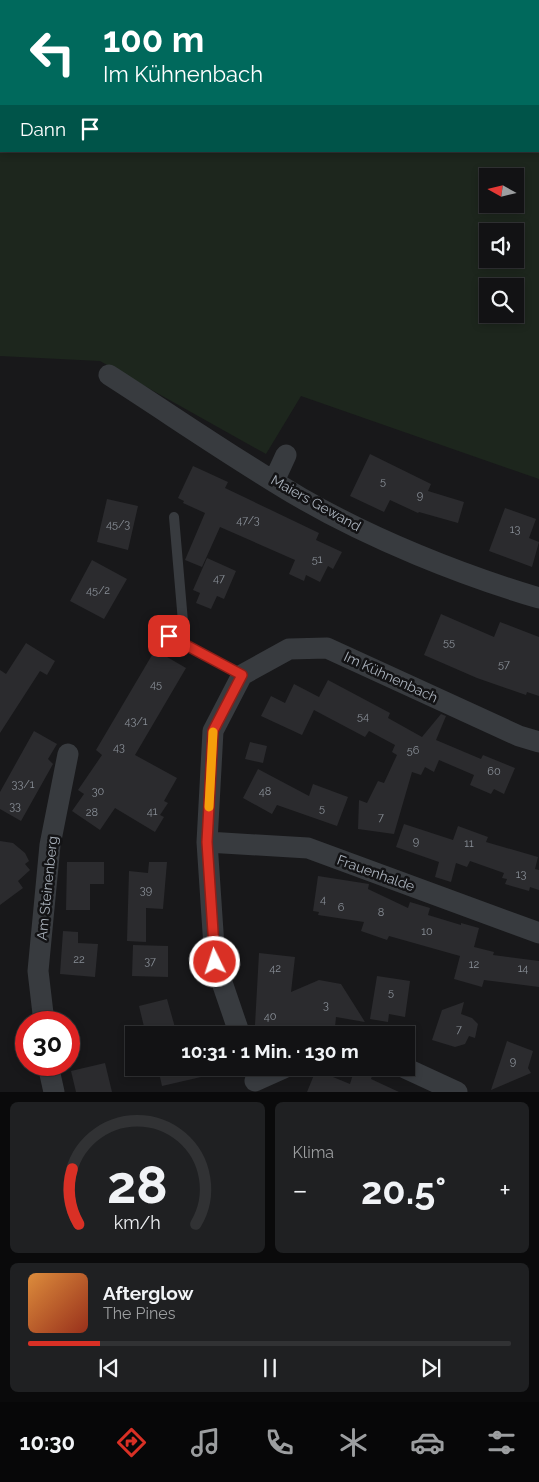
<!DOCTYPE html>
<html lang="de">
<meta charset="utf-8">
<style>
:root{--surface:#121214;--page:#1f2022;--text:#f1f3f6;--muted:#9c9ea0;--line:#313234;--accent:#d93025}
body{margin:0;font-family:Raleway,sans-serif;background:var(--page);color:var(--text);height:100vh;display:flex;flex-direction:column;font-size:19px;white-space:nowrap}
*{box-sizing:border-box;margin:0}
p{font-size:16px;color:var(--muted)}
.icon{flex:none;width:28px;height:28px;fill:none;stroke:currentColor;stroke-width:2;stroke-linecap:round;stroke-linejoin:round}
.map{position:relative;height:1092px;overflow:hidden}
.sheet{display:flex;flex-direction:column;gap:10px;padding:10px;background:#0a0a0b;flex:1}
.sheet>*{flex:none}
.banner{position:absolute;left:0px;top:0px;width:540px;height:152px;box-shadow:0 2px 8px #0003,0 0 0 1px var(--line);background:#00695c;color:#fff;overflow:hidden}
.needle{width:32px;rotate:278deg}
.fabs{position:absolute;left:479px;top:168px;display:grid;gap:10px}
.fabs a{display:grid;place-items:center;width:45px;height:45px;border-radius:0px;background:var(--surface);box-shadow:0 2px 8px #0003,0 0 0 1px var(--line);font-size:25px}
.speed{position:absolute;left:15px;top:1011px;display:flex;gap:10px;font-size:25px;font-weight:700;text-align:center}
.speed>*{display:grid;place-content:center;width:65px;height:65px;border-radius:50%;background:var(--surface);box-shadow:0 2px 8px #0003,0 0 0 1px var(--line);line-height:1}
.speed .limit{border:8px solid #d22;background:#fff;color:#111}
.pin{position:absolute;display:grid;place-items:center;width:42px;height:42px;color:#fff;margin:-21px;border-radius:10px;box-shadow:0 2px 8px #0006}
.me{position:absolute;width:55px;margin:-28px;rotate:356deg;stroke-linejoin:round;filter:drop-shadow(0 0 4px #0008)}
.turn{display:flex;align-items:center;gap:18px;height:105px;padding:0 20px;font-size:22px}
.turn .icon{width:65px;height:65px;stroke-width:2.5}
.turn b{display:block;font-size:35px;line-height:42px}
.then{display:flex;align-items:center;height:48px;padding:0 20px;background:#0003;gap:10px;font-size:19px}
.big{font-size:38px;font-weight:700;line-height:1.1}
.sheet .widget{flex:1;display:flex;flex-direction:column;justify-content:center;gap:8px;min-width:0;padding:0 18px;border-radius:8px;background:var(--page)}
.sheet .dial{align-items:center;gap:0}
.dial svg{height:130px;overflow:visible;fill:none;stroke:var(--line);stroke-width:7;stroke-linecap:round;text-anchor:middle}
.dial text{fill:var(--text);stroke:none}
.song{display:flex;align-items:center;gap:15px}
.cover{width:60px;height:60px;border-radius:8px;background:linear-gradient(135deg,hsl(30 70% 55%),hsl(10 70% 35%))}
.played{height:5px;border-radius:2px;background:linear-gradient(90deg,var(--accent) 15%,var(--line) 15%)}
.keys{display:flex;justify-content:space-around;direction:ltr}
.heat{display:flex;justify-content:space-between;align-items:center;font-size:28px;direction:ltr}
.sheet .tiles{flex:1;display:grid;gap:10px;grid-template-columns:1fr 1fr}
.widget:last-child{grid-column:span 2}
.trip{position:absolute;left:125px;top:1026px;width:290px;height:50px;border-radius:0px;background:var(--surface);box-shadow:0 2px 8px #0003,0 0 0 1px var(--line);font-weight:700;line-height:50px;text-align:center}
.tabs{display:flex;height:80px;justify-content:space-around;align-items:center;background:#070708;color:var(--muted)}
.tabs .icon{width:35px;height:35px}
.tabs .current{color:var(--accent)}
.tabs b{font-size:22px;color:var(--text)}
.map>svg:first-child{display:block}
.green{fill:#1d261d;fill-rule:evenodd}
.building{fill:#2b2b2e}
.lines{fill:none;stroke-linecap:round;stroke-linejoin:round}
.service{stroke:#383b3f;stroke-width:10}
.minor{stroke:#383b3f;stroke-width:21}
.route-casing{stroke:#8d1f18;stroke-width:12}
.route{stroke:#d93025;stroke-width:9}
.slow{stroke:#f59e0b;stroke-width:9}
.labels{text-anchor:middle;stroke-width:5;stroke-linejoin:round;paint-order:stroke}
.number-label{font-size:11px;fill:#898f97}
.street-label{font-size:14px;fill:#a9b1bb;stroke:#131315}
</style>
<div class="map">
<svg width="539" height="1092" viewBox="0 0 539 1092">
<rect width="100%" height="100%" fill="#18181a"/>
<path class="green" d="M0 0 516 1H1V151H539V12V479L301 396 266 454 100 361 0 356ZM488 176H515V204H488ZM488 231H515V259H488ZM488 286H515V314H488Z"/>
<path class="building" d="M370 454 431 484 428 491 464 502 458 523 419 512 418 513 390 500 384 512 350 496Z
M193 466 228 482 225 488 319 533 316 540 342 552 333 569 328 566 320 582 306 575 304 581 289 574 295 560 220 527 202 567 185 560 205 513 183 503 184 501 178 498Z
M107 499 138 506 128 550 97 542Z
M505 508 536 519 529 538 539 542 532 567 489 551Z
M207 558 236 571 224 599 217 596 211 609 196 603 200 593 193 590Z
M92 560 127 579 104 619 70 601Z
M441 614 494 637 500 622 539 637V696L527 692 526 695 477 678 424 655Z
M26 643 55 661 47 675 40 671 0 733V670L6 674Z
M155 650 186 668 135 755 177 778 164 801 168 803 160 815 164 817 155 832 115 808 100 830 72 811 84 794 78 790 102 755 96 750Z
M328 680 390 713 388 718 422 737 441 714 446 716 436 740 481 759 483 755 515 768 504 794 494 789 491 794 470 785 474 775 439 760 434 772 425 767 421 775 412 772 394 834 358 829 359 800 367 803 378 781 384 783 397 755 392 752 395 745 369 731 365 737 314 710 302 735 261 716 271 696 285 703 294 684 319 697Z
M34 731 57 744 48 759 53 764 21 821 0 809V792Z
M250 742 267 746 263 763 245 759Z
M258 769 309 796 313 784 348 797 337 826 277 805 272 814 243 798Z
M404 824 453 840 458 826 488 837 486 842 538 857 535 869 539 870V890L530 887 529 891 505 884 507 879 502 878 504 873 470 861 467 867 456 863 451 882 435 877 439 862 396 847Z
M0 841 13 843 25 853 29 861 25 864 30 870 18 881 23 888 0 905Z
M67 862H104V884H90V910H66Z
M149 862H167L163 909 146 908V942L127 941 129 871 148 873Z
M318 876 369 884 368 889 408 908 410 902 430 908 428 915 461 925V923L479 928 474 947 494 952 493 955 539 961V987L484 980 482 987 454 979 460 956 389 936 387 940 361 931 364 922 318 915 319 912 313 911Z
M63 931 78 932V943L98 944 95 977 60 974Z
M133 945 168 946V977L132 976Z
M259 953 295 957 291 992 319 980 341 984 365 1022 336 1017 335 1027 297 1029 296 1035H260V1026L255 1025Z
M377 976 410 981 405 1017 389 1014 388 1022 370 1019Z
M167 999 176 1031 162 1035H146L139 1006Z
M464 1002 461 1014 472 1018 478 1024 475 1038 469 1036 465 1044 455 1047 432 1040 442 1010Z
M507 1041 533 1051 528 1068 531 1073 491 1090Z
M105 1063 112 1092H76L71 1071Z
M158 1068H214V1074L162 1086Z
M355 1068H375L371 1079 399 1092H307L316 1070 350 1084Z"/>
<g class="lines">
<path class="service" d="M174 517 185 645
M153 628 242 675"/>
<path class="minor" d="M109 375C173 416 236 460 301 498 372 539 461 575 539 598
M274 481 286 455
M207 842 308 848 539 933
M44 1022 38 971 50 845 68 754
M240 1035 215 962 207 842 213 731 242 675 289 649 327 648 519 736 539 742
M48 1065 54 1092
M405 1068 457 1092
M255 1081 284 1068"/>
</g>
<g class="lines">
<defs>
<path id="route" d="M169 636 242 675 213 731 207 842 215 962"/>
</defs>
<use href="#route" class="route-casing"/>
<use href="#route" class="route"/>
<path class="slow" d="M209 807 213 732"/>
</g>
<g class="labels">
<g class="number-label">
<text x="383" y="485">5</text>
<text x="420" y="499">9</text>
<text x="248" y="524">47/3</text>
<text x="118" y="528">45/3</text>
<text x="515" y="533">13</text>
<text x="317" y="563">51</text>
<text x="219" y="582">47</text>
<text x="98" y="594">45/2</text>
<text x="449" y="646">55</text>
<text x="504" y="668">57</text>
<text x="156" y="688">45</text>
<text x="363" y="720">54</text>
<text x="136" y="725">43/1</text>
<text x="119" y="751">43</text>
<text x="413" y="754">56</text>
<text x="494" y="775">60</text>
<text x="23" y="788">33/1</text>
<text x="98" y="795">30</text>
<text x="265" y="795">48</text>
<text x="15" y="810">33</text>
<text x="322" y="812">5</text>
<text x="152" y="815">41</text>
<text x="92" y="816">28</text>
<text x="381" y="821">7</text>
<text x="416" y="845">9</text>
<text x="469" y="847">11</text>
<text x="521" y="878">13</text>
<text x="146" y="894">39</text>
<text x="323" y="903">4</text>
<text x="341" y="911">6</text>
<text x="381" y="916">8</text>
<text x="427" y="935">10</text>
<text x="79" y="963">22</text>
<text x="150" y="965">37</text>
<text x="474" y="968">12</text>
<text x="275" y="972">42</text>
<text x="523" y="972">14</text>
<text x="391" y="996">5</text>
<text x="326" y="1009">3</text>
<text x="270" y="1020">40</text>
<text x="459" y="1033">7</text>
<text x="513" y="1065">9</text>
</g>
<g class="street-label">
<text transform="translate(316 503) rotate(29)" y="5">Maiers Gewand</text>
<text transform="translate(391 677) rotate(25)" y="5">Im Kühnenbach</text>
<text transform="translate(376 873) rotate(20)" y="5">Frauenhalde</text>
<text transform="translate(47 888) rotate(-84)" y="5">Am Steinenberg</text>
</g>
</g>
</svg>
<div class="fabs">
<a><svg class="needle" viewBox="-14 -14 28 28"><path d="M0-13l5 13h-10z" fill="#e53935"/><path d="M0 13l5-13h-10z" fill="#9c9ea0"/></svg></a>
<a><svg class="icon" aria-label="sound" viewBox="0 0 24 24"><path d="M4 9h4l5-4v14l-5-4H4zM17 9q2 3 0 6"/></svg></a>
<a><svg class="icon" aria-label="search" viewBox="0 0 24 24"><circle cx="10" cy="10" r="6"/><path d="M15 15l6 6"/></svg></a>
</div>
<div class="speed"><div class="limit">30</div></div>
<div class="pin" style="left:169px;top:636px;background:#d93025"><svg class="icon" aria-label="arrive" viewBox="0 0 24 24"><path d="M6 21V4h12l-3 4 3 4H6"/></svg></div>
<svg class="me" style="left:215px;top:962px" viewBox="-20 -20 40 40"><circle r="17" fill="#d93025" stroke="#fff" stroke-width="3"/><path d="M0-11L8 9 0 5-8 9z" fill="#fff"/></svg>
<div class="trip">10:31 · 1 Min. · 130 m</div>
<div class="banner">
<div class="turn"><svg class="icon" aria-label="left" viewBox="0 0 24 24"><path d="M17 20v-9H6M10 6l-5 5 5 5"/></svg><div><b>100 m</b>Im Kühnenbach</div></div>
<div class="then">Dann<svg class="icon" aria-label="arrive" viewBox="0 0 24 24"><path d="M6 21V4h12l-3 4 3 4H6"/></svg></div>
</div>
</div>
<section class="sheet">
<div class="tiles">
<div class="widget dial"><svg viewBox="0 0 100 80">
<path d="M14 69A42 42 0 1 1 86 69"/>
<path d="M14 69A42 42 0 0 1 10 35" stroke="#d93025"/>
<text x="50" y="56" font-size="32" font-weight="700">28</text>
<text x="50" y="72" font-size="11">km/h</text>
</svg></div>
<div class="widget"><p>Klima</p>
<div class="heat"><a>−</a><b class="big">20.5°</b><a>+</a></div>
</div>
<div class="widget">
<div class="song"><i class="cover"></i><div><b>Afterglow</b><p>The Pines</p></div></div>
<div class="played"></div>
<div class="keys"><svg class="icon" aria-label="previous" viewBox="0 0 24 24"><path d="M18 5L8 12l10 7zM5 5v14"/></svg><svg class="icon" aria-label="pause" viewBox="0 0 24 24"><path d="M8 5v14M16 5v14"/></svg><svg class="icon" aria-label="next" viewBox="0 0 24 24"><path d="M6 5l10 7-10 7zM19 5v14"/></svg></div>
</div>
</div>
</section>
<nav class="tabs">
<b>10:30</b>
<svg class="icon current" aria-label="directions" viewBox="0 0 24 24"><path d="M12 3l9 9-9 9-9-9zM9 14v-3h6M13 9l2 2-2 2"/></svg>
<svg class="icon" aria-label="music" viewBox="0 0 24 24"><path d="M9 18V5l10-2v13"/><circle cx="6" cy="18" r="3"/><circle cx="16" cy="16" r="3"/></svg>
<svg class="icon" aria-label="phone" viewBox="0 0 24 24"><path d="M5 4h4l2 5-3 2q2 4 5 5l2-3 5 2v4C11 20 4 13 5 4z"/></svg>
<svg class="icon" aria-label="climate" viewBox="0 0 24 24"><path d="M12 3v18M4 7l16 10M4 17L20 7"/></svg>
<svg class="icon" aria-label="car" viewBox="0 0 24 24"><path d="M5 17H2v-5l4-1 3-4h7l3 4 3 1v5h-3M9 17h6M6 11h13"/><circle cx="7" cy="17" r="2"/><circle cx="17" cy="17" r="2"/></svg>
<svg class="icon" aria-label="filters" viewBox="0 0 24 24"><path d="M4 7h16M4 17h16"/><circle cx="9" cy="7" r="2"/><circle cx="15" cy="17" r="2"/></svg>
</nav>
